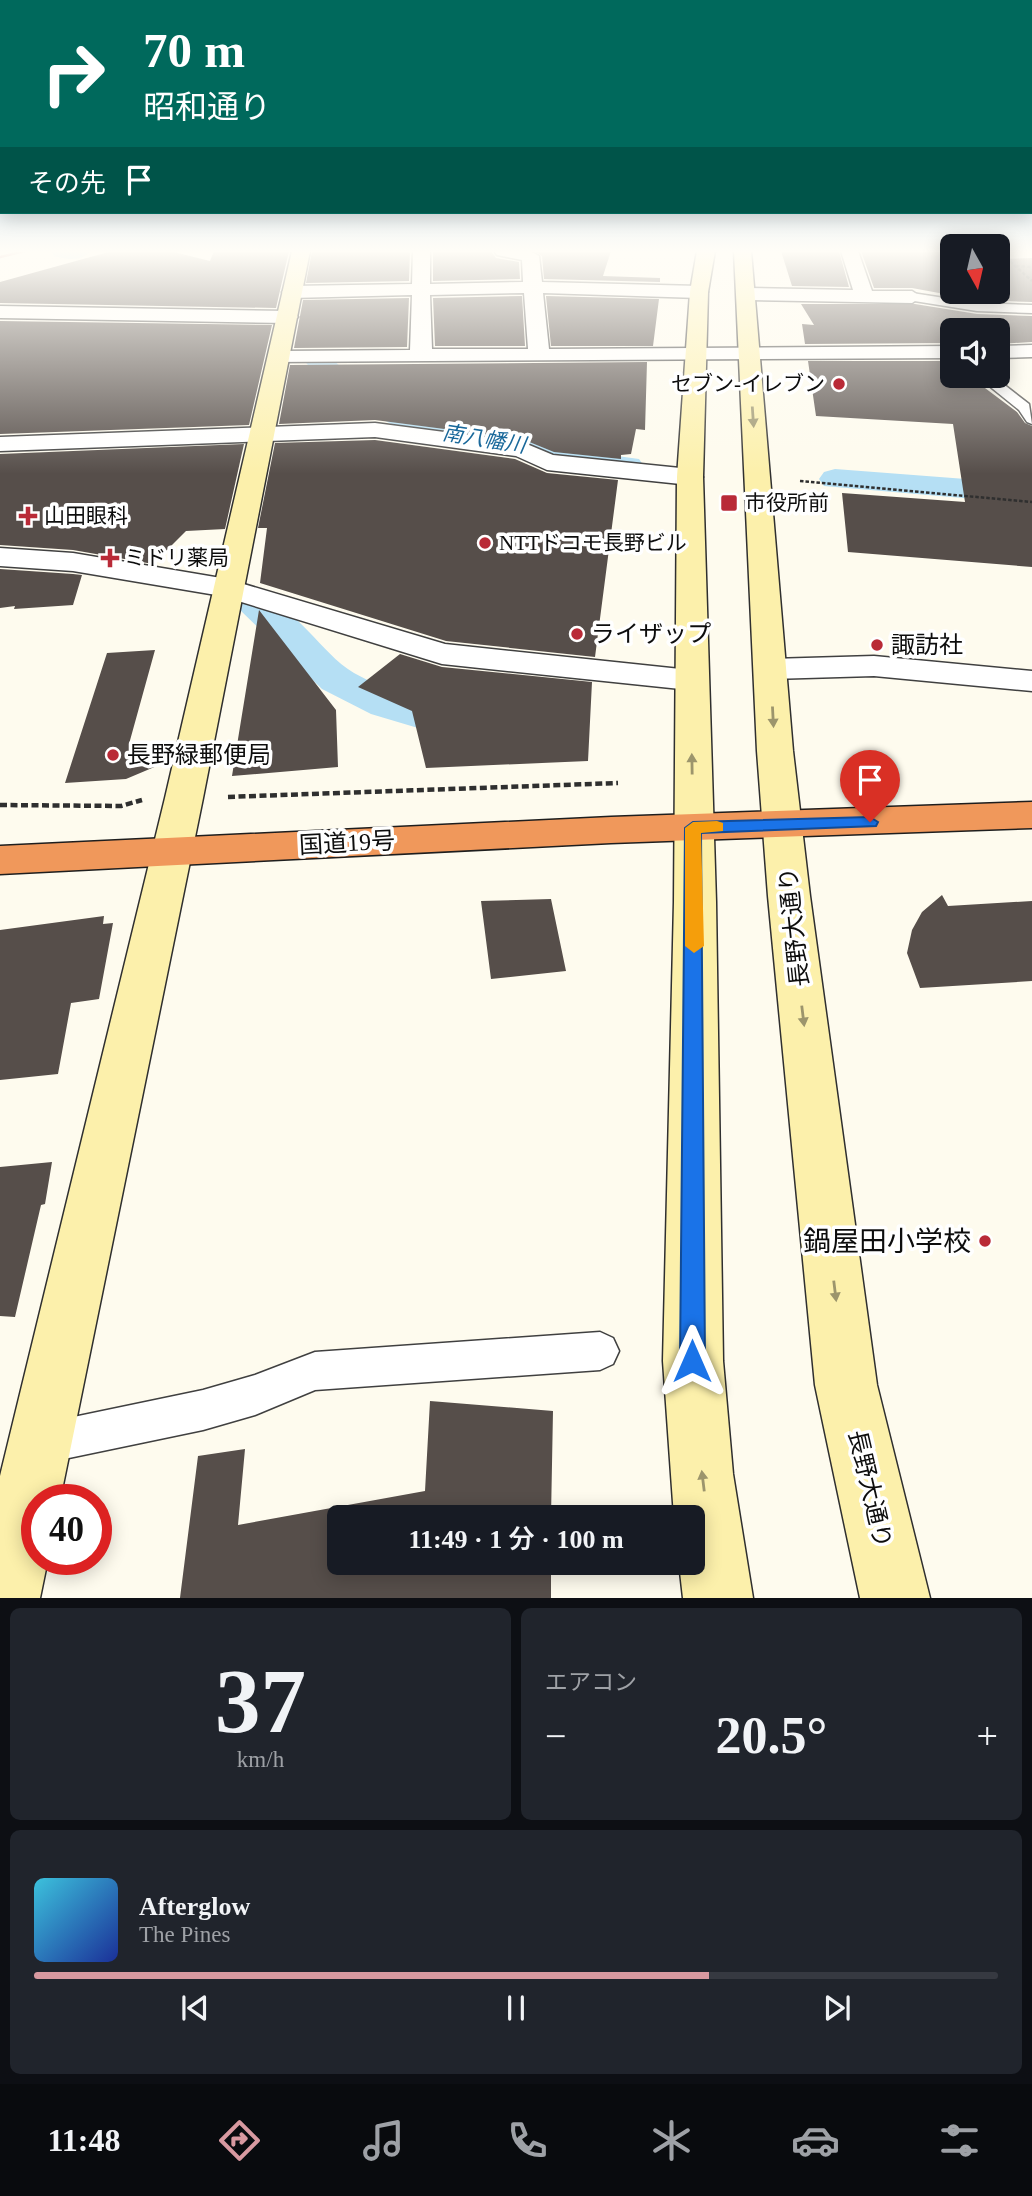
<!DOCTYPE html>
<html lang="ja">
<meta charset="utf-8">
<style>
:root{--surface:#171b24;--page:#20242c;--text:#f1f3f6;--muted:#9ea1a6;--line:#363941;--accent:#d899a0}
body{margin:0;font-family:"Times New Roman","Noto Sans JP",serif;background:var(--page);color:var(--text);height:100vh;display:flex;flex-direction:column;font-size:26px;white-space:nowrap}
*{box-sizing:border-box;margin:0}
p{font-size:23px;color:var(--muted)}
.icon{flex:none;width:38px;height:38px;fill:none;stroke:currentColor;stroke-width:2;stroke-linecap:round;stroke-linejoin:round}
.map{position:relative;height:1598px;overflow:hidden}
.drawer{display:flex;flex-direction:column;gap:10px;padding:10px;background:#0d0f14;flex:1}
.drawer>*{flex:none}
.guide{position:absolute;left:0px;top:0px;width:1032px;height:214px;box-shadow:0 4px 18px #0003;background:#00695c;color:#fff;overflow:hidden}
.needle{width:46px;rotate:172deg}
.tools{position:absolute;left:940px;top:234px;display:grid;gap:14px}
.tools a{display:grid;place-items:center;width:70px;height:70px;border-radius:10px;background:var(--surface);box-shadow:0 4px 18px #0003;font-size:35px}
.speed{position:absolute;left:21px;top:1484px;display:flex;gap:14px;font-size:35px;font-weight:700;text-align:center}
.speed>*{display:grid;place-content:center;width:91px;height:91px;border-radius:50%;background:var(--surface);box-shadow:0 4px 18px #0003;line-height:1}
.speed .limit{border:10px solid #d22;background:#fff;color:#111}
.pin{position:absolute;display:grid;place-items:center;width:60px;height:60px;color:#fff;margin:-72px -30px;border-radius:50% 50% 50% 0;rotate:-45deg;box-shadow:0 0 7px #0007}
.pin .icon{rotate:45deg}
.me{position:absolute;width:77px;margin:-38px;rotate:0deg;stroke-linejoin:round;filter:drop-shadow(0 0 5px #0008)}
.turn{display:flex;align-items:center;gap:24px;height:147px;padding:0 28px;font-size:32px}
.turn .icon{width:91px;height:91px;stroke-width:2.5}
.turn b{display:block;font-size:49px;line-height:60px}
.then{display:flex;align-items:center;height:66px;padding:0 28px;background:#0003;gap:14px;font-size:26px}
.big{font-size:52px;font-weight:600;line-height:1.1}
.drawer .widget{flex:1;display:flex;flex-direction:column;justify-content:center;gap:10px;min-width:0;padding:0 24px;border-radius:10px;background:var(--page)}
.drawer .dial{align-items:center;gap:0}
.dial b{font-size:91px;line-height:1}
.song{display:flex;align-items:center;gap:21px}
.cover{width:84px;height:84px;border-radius:10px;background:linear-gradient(135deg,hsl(190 70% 55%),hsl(230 70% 35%))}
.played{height:7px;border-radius:4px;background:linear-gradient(90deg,var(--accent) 70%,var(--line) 70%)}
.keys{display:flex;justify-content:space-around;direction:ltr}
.heat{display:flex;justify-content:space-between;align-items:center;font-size:38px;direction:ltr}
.drawer .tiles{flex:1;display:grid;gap:10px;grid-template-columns:1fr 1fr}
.widget:last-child{grid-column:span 2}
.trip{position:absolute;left:327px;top:1505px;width:378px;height:70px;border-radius:10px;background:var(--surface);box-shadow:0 4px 18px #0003;font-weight:600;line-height:70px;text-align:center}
.menu{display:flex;height:112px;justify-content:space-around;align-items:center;background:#090b0e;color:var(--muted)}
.menu .icon{width:49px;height:49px}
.menu .current{color:var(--accent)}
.menu b{font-size:32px;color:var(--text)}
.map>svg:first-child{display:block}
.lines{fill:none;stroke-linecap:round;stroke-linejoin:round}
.canal{fill:#b5dff4;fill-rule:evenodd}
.building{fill:#564e4a}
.lane-casing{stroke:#404040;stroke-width:3}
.street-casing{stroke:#404040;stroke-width:3}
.secondary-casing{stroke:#2f2f2f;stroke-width:3}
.highway-casing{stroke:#1e1e1e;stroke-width:3}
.path-far1{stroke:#2f2f2f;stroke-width:2.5;stroke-dasharray:3.5 2;stroke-linecap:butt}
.path{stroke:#2f2f2f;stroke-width:4.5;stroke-dasharray:7 3.5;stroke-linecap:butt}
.lane{fill:#fff;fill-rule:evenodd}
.street{fill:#fff;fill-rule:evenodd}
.secondary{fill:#fcf0ab;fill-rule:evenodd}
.highway{fill:#f0985b;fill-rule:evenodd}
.rail{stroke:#b92a37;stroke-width:2.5}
.oneway{fill:#9c956c}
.route{fill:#1a73e8;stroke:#114b97;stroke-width:2}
.slow{fill:#f59e0b}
.poi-dot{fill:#b92a37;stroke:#fff;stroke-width:2.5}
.labels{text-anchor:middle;stroke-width:7;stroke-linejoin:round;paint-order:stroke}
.far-poi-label{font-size:21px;fill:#0d0d0d;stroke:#fff;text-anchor:start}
.far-water-label{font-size:21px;font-style:italic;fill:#1a699b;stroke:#fff}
.poi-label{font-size:24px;fill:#0d0d0d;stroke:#fff;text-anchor:start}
.street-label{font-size:24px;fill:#0d0d0d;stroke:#fff}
.near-poi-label{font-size:28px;fill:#0d0d0d;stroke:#fff;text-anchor:end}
</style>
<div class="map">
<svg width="1032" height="1598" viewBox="0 0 1032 1598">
<rect width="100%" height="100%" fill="#fefbee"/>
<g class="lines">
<path class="canal" d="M51 251H88L89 252C82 262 64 259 54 256Z
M317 352 326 354 354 378 435 422 517 432 581 451 639 459 644 466 639 473C598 483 554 459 514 450 485 443 453 445 424 438 396 431 320 384 304 360L308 354Z
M835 469 1032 484V504L824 486 819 479 824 472Z
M258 598C300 608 319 652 354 673 397 697 444 709 491 722L497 732 491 742 475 745 371 714 322 689 239 609 244 601Z"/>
</g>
<path class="building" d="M112 251H170L210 261 214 251H289L276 308 0 303V282Z
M312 251H410L409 281 306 283Z
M433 251H491L496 258 519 262 520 279 433 281Z
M535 251H611L603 276 660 278V282L544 279 542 256Z
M781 251H839L849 287 792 286Z
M861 251H952V292H998V259L1032 258V302L977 300 912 288H874Z
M522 296 525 346H435L433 298Z
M546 296 659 299 653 346H551Z
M409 298 407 347 294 348 303 300Z
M801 304H915L977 314 1032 316V342L998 344V331H952V343L805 344 802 324 814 325Z
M0 321 272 325 249 425 0 434Z
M808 361H952V376H974L976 379H973L1017 412 1025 423 1032 426V567L848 552 842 493 965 502 953 424 816 416Z
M647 362 645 430 636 429 631 454 621 455V459L554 452 522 439 375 420 279 424 290 365Z
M375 440 515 459 547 473 618 480 595 657 446 641 260 583 267 528H258L275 443Z
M244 444 225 529 186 531 153 564 73 550 0 545V454Z
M0 569 73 574 82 575 73 605 14 609 15 606 0 608Z
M259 610 336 710 338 767 232 776Z
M155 650 129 744 175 741 171 760 126 779 65 783 107 653Z
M400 654 442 667 592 682 588 761 426 768 412 711 358 687Z
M942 895 948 906 1032 901V981L920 988 907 953 912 930 922 912Z
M551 899 566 971 491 979 481 901Z
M104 916 103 924 113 923 99 999 71 1003 58 1074 0 1080V930Z
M52 1162 45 1204 41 1205 15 1317 0 1316V1167Z
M430 1401 553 1411 551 1517H340V1563H551V1598H180L198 1456 245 1449 238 1525 425 1491Z"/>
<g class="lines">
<defs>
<path id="lane" d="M912 293 977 303 1032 305V313L977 311 908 300V294Z
M977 376H993L1029 404 1032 424 1027 422 1019 410Z
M600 1332 613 1338 619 1351 613 1364 600 1370 315 1390 255 1415 203 1430 40 1464 26 1458 20 1444 26 1430 40 1424 203 1390 255 1375 315 1352Z"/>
<path id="street" d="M413 251H430V284L523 282 522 260 497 255 494 251H530L539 256 542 282 699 286 708 292 699 298 543 293 549 349 952 346V358L272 362 269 357 280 351 410 350 412 295 291 298 282 292 291 286 412 284ZM524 293 528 349H432L430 295Z
M841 251H858L872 291H912L921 297 912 303 747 300 738 294 747 288 853 290Z
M0 306 288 311 298 317 288 323 0 318Z
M1032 345V357L998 358V346Z
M375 423 522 442 553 455 690 469 699 471 703 477 699 483 690 485 547 470 516 456 375 437 0 451V437Z
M0 548 73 553 227 579 445 644 690 670 702 673 707 680 702 687 690 690 442 664 222 596 73 571 0 566Z
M874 656 1032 671V691L874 676 771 679 759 676 754 669 759 662 771 659Z"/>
<path id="secondary" d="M292 251H310L203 798 60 1500H37V1559H48L40 1598H0V1476L165 798Z
M697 251H715L708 292 703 477 716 902 723 1361 733 1474 753 1598H683L679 1563H693V1517H674L663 1361 674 902 677 477 690 292Z
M734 251H751L793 751 810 896 877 1385 930 1598H860L815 1385 768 896 757 751Z"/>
<path id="highway" d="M1032 802V828L611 843 0 874V846L611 817Z"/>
</defs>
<use href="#lane" class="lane-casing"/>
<use href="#street" class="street-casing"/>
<use href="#secondary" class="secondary-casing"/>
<use href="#highway" class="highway-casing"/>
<path class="path-far1" d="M1002 254 1032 281
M1016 266 1032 267
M800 481 1032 502"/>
<path class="path" d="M228 797 618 783
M0 805 121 806 142 800"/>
<use href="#lane" class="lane"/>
<use href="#street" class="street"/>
<use href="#secondary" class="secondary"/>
<use href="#highway" class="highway"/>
<path class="rail" d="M0 257 25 251"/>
</g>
<defs><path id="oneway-solid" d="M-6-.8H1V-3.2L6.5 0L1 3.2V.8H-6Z" transform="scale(1.75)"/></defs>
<g class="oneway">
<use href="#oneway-solid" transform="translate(753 417) rotate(86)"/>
<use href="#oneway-solid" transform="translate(773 717) rotate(87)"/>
<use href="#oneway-solid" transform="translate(692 764) rotate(-91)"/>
<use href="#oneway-solid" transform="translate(803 1016) rotate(83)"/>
<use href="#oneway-solid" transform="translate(835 1291) rotate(83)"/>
<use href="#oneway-solid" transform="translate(703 1481) rotate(-97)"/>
</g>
<linearGradient id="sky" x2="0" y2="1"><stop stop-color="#93c5ed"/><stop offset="0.53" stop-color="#fffdf7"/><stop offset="1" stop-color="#fffdf7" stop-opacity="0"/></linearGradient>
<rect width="1032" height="474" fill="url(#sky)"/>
<path class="route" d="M870 817 878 822 876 826 701 833 705 1361 701 1370 692 1373 684 1370 680 1361 685 828 693 822Z"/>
<path class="slow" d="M717 821 723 823V831L701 833 704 946 694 953 685 946V828L693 822Z"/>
<g class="poi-dot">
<circle cx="839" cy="384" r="7"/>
<rect x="720" y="494" width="18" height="18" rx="3.5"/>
<path d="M24.5 505.5h7v7h7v7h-7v7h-7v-7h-7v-7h7z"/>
<circle cx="485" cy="543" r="7"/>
<path d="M106.5 547.5h7v7h7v7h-7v7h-7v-7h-7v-7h7z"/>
<circle cx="577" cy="634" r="7"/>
<circle cx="877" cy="645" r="7"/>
<circle cx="113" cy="755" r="7"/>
<circle cx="985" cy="1241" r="7"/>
</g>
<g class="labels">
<g class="far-poi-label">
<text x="825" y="391" text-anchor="end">セブン-イレブン</text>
<text x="745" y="510">市役所前</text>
<text x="44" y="523">山田眼科</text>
<text x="499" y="550">NTTドコモ長野ビル</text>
<text x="124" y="565">ミドリ薬局</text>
</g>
<g class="far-water-label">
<text transform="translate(484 439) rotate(9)" y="7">南八幡川</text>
</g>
<g class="poi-label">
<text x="591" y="642">ライザップ</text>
<text x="891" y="653">諏訪社</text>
<text x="127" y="763">長野緑郵便局</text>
</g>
<g class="street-label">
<text transform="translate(347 843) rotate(-3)" y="8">国道19号</text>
<text transform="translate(794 927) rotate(-96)" y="8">長野大通り</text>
<text transform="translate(870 1489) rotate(77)" y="8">長野大通り</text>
</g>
<g class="near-poi-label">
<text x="971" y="1251">鍋屋田小学校</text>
</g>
</g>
</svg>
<div class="tools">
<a><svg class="needle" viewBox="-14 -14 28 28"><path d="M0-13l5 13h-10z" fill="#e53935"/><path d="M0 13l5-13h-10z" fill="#9ea1a6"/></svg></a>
<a><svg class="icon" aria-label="sound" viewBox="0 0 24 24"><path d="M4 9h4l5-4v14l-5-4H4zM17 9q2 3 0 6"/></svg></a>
</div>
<div class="speed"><div class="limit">40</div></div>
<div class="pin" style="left:870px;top:822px;background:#d93025"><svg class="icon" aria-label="arrive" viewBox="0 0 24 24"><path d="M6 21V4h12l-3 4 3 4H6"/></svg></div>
<svg class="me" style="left:692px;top:1361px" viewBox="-20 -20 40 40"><path d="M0-17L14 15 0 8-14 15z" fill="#1a73e8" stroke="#fff" stroke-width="4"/></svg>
<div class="trip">11:49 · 1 分 · 100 m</div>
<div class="guide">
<div class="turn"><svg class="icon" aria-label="right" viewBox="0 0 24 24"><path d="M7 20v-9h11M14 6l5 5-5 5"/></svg><div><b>70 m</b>昭和通り</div></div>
<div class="then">その先<svg class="icon" aria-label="arrive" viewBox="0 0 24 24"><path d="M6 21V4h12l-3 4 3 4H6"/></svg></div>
</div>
</div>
<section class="drawer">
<div class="tiles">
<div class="widget dial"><b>37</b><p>km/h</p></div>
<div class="widget"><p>エアコン</p>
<div class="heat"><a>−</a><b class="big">20.5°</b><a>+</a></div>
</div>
<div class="widget">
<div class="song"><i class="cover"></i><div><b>Afterglow</b><p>The Pines</p></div></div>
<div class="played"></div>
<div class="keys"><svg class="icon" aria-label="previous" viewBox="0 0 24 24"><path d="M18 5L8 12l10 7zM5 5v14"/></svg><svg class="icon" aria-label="pause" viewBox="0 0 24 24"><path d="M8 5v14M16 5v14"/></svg><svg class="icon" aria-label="next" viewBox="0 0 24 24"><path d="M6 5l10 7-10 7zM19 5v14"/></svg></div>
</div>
</div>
</section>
<nav class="menu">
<b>11:48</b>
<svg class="icon current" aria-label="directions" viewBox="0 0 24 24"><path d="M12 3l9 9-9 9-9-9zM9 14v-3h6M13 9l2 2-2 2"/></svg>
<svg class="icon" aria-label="music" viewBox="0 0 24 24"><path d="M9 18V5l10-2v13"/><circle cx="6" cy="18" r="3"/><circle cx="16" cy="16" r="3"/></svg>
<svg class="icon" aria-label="phone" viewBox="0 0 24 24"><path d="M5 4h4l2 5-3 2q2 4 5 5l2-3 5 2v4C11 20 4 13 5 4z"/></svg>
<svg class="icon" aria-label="climate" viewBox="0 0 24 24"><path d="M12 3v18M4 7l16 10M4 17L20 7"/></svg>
<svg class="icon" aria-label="car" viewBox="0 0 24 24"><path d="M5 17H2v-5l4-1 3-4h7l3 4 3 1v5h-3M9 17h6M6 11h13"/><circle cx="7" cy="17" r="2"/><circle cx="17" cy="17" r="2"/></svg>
<svg class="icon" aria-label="filters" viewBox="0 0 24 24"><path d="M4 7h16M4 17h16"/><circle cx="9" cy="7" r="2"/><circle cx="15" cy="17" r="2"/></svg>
</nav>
